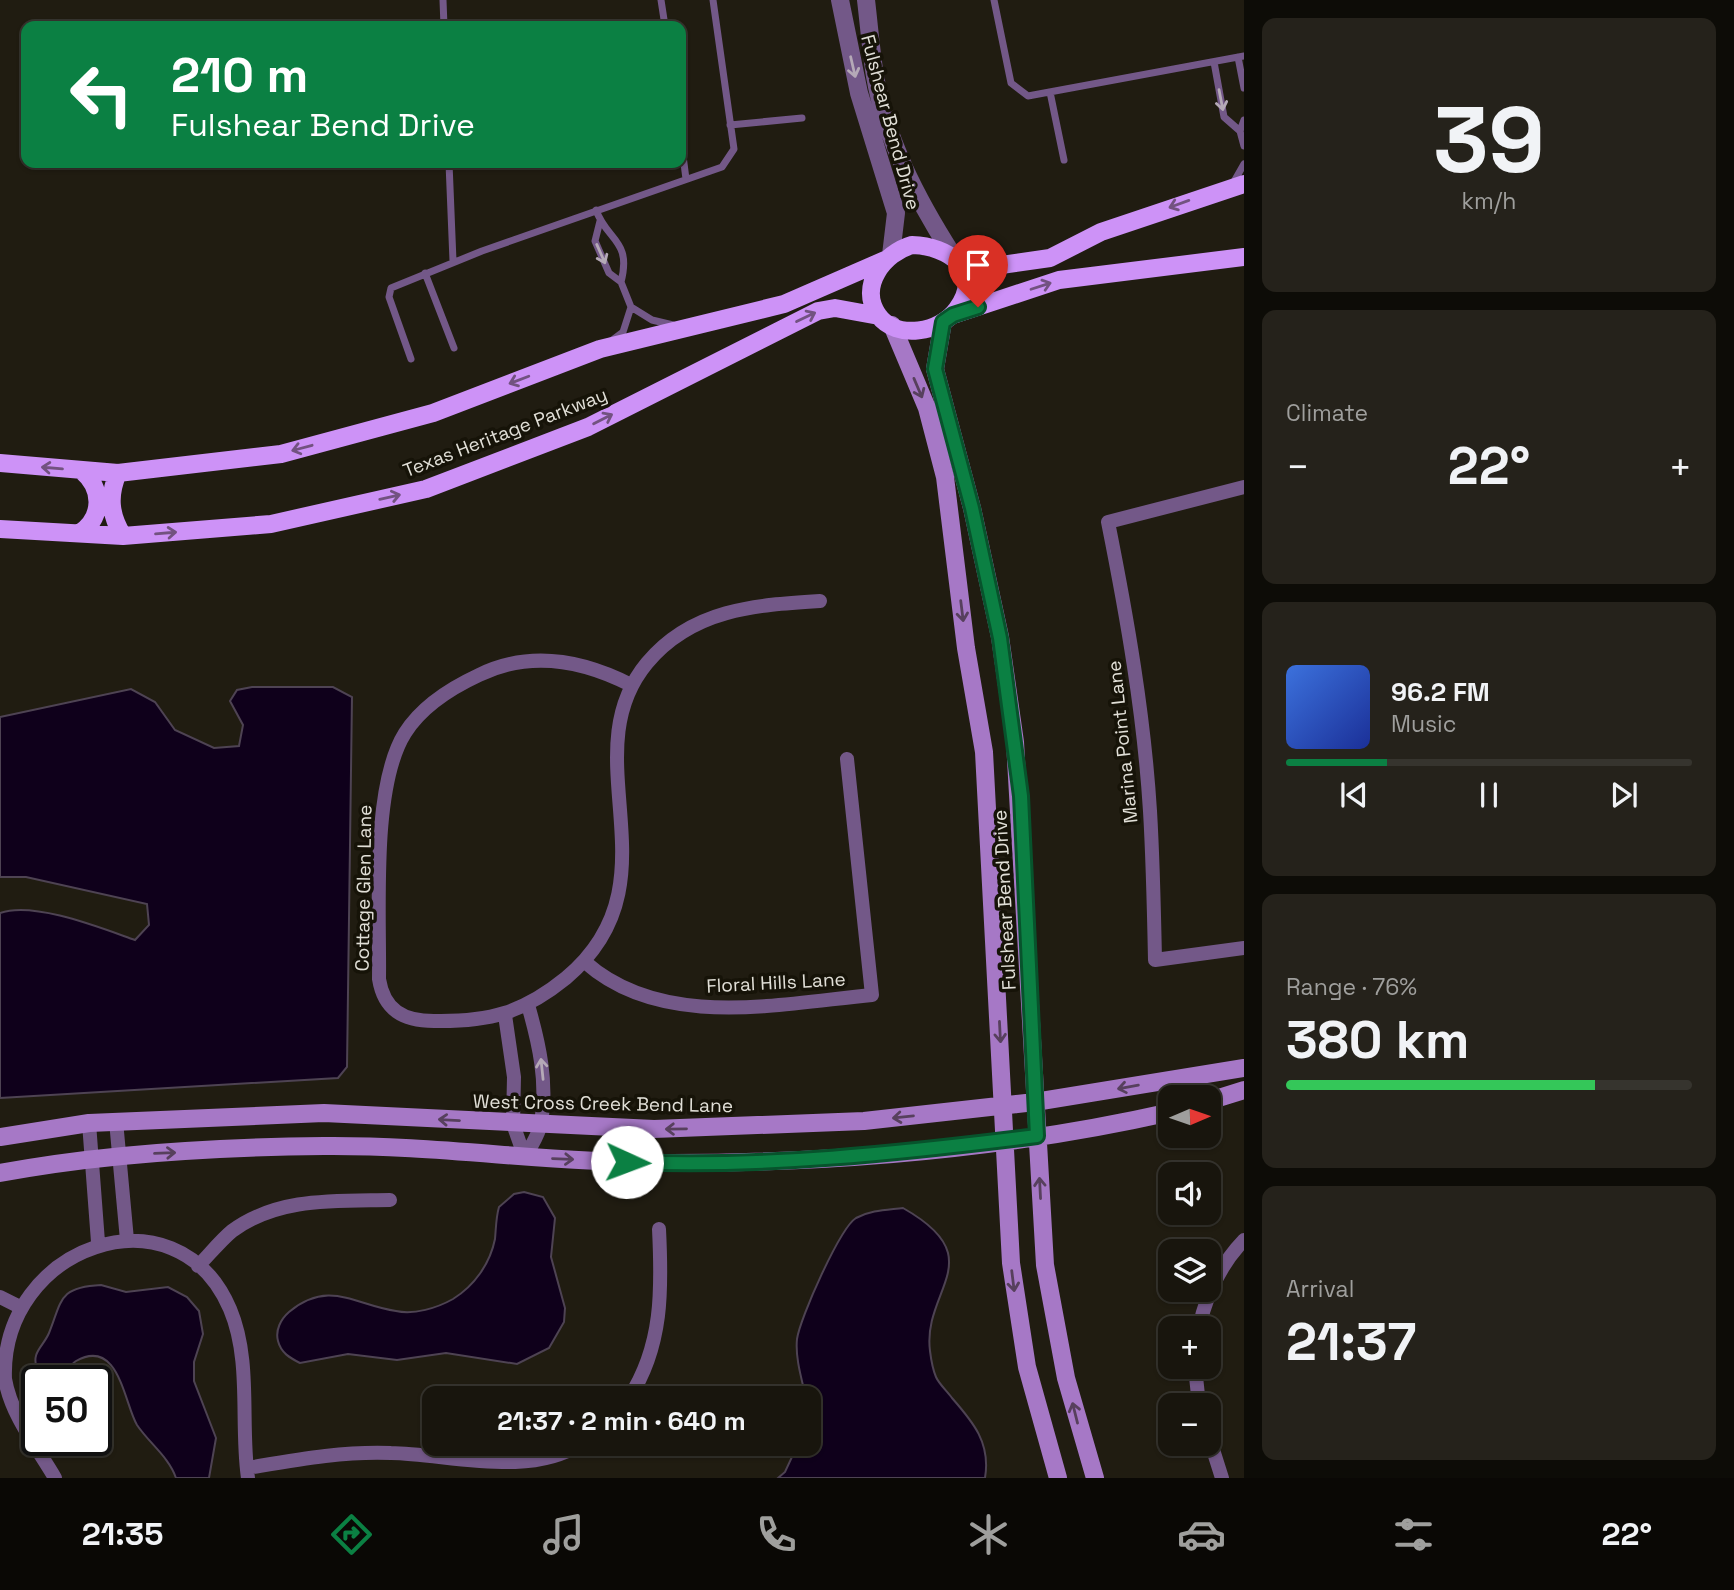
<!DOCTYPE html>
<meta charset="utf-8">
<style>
:root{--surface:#18150d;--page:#25221b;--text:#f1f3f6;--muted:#9f9f9d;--line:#36342e;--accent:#0b8043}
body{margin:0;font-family:"Space Grotesk",sans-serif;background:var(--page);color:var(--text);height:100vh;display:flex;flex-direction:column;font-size:26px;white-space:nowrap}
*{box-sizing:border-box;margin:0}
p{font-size:23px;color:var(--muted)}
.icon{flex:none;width:38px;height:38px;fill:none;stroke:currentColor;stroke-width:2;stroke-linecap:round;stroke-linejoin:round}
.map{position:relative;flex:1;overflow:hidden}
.drawer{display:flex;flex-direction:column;gap:18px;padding:18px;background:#0d0c07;width:490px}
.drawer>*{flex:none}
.banner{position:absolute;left:21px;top:21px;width:665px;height:147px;border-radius:14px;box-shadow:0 2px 5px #0004,0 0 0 2px var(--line);background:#0b8043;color:#fff;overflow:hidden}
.needle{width:46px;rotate:88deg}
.fabs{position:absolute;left:1158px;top:1085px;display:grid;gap:14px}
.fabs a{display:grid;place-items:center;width:63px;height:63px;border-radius:14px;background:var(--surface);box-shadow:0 2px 5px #0004,0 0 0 2px var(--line);font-size:35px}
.speed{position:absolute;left:21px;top:1365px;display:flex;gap:14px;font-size:35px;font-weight:700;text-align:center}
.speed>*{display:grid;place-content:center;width:91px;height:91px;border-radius:50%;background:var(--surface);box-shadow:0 2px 5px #0004,0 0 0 2px var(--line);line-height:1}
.speed .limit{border:4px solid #111;border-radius:10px;background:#fff;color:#111}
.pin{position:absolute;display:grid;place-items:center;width:60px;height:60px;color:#fff;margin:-72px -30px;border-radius:50% 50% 50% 0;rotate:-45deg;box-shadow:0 0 7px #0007}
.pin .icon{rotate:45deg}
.me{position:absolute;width:77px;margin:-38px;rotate:92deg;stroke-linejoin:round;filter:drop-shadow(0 0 5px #0008)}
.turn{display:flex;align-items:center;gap:24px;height:147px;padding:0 35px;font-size:32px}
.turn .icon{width:91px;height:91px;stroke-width:2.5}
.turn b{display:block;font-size:49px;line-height:60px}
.big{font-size:52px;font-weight:600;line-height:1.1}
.drawer .tile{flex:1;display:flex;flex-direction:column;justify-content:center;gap:10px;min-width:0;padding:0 24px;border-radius:14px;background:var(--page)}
.drawer .dial{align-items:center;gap:0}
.dial b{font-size:91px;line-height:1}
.song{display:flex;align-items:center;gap:21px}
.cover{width:84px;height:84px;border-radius:10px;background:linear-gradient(135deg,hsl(220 70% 55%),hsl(230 70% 35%))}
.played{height:7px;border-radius:4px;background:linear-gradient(90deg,var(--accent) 25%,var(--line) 25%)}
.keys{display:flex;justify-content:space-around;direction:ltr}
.heat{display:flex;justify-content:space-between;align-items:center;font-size:38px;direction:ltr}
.charge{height:10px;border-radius:5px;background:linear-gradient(90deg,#34c759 76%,var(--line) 0)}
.trip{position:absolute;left:422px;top:1386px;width:399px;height:70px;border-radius:14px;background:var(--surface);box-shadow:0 2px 5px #0004,0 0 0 2px var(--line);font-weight:600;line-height:70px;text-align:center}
.menu{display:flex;height:112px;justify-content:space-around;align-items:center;background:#0a0805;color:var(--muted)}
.menu .icon{width:49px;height:49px}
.menu .selected{color:var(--accent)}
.menu b{font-size:32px;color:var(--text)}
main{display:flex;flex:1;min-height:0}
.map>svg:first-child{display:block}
.water{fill:#0f001b;stroke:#4e4353;stroke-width:2}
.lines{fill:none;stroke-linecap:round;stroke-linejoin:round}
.service{stroke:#735888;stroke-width:7}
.minor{stroke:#735888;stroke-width:14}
.tertiary{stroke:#735888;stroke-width:18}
.secondary{stroke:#a678c6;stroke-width:18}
.primary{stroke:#cd92f7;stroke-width:18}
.oneway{stroke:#b5a9b7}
.oneway2{stroke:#725280}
.oneway3{stroke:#57405d}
.route-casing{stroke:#07532c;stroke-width:18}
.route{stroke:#0b8043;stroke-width:12}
.labels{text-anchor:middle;stroke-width:7;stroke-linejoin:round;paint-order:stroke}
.street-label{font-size:19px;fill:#e1dfd7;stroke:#161308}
</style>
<main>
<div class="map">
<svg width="1244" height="1478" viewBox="0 0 1244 1478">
<rect width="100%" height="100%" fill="#201c11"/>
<path class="water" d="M252 687H333L352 697 347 1067 338 1078 0 1098V913C34 901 101 928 135 940L149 925 147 904 26 877H0V717L131 689 155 702 175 730 214 748 239 746 243 725 230 701 237 690Z
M524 1192 543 1197 555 1218 551 1257 565 1308 564 1322 549 1348 517 1364 446 1353 397 1360 348 1354 300 1363C290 1358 281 1353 278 1341 275 1330 281 1319 289 1312 329 1279 355 1305 396 1311 414 1315 437 1308 453 1299 474 1286 490 1264 495 1239 496 1228 496 1217 499 1207L514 1194Z
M903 1208C993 1259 922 1289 930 1351 931 1359 933 1370 936 1377 939 1384 947 1391 952 1398 973 1422 991 1443 985 1478H778L785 1472 798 1444H808V1398H806C802 1380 795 1358 797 1339 800 1318 840 1228 856 1218 871 1210 887 1210 903 1208Z
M101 1285 126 1292 168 1287 187 1297 199 1311 203 1334 194 1362V1381L216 1438 209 1478H176C169 1457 149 1443 137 1425 124 1403 119 1337 76 1361 70 1365 66 1372 60 1376L44 1375 37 1369C31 1352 43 1347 49 1333 62 1301 58 1287 101 1285Z"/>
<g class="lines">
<path class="service" d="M443 0 444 26
M661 0 665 26
M994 0 1011 83 1028 96 1244 56
M1238 57 1244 88
M1214 62 1224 117 1240 131 1244 146
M1050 92 1064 160
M730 125 802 118
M1240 131 1244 120
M681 140 686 179
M449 163 453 261
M1232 185 1244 164
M596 210C607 241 632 240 621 282
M600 221 595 241 609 273 621 282 631 307 652 320 673 325
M425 273 454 348
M611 341 623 332 631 307
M411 359 389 297 391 288 482 251 722 167 734 149 713 0"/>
<path class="minor" d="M1244 487 1108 522C1127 617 1144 714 1150 811 1153 861 1154 910 1155 960L1244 948
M631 685C582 660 530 650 479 675 451 688 422 706 405 733 371 787 380 913 379 979 384 1010 403 1021 434 1021 489 1022 523 1013 566 978 682 881 569 757 647 663 692 609 755 605 820 601
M585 962C661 1030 778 1004 872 995L847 759
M505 1015 514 1077 513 1124 525 1158
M116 1121 127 1240
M89 1123 98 1242
M525 1158C530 1147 539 1135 541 1123 548 1083 539 1043 528 1005
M198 1266C209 1255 220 1241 232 1231 278 1197 335 1201 390 1200
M0 1297 16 1305
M1199 1328C1206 1295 1220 1265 1244 1240
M1195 1367 1199 1405
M629 1398C663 1346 662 1289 659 1229
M1209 1437 1222 1478
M247 1468C295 1460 342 1451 391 1453 448 1454 530 1478 580 1444
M55 1478C37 1447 11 1415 5 1379 0 1247 176 1183 230 1309 252 1361 240 1424 248 1478"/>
<path class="tertiary" d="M840 0 859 93 896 213 891 255
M866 0C869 25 871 51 875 76 886 140 917 199 952 254"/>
<path class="secondary" d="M943 322 935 369 972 508 1000 637 1015 742 1045 1265 1066 1378 1095 1478
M892 325 927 408 945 477 966 648 984 752 1011 1263 1027 1367 1058 1478
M1209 1101 1244 1090
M0 1137 89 1123 324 1113 654 1129 864 1121 1035 1102 1244 1068
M0 1173C106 1153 216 1147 324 1146 433 1145 544 1162 654 1163 826 1164 1003 1150 1171 1112"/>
<path class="primary" d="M912 245C948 246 985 270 957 309 941 332 897 341 878 315 858 286 884 253 912 245Z
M959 260 987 267 1050 258 1101 232 1244 184
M953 315 1059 280 1244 257
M0 463 118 473 281 454 433 413 600 349 784 304 885 260
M118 473C108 496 110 515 123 536
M0 529 123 536 271 524 426 489 588 427 818 311 835 308 879 316
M80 533C103 517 103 489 82 471"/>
</g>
<defs><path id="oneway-shaft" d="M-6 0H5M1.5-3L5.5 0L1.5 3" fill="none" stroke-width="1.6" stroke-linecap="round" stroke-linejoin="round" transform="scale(1.75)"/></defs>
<g class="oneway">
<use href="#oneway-shaft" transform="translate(853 67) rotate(77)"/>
<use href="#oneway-shaft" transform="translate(1221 100) rotate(79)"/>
<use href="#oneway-shaft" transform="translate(601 254) rotate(66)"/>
<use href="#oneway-shaft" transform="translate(542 1069) rotate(-96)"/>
</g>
<g class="oneway2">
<use href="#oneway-shaft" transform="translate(1179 204) rotate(160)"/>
<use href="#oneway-shaft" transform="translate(1041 286) rotate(-18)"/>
<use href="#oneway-shaft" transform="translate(806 317) rotate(-26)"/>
<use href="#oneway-shaft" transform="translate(519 380) rotate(159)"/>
<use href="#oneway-shaft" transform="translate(603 419) rotate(-27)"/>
<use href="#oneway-shaft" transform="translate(302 448) rotate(165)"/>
<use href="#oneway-shaft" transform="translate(52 468) rotate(-175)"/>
<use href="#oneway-shaft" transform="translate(390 497) rotate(-13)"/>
<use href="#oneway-shaft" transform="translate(166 533) rotate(-5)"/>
</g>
<g class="oneway3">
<use href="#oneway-shaft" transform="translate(918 388) rotate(67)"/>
<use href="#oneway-shaft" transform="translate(962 611) rotate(83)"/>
<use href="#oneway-shaft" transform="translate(1000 1032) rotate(87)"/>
<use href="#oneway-shaft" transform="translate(1128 1087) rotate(170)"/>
<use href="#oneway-shaft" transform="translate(903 1117) rotate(174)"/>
<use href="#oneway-shaft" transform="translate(449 1120) rotate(-177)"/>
<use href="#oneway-shaft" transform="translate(676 1129) rotate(179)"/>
<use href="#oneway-shaft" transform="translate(165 1153) rotate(-2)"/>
<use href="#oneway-shaft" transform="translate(563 1159) rotate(2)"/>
<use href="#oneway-shaft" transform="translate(1040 1188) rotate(-93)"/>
<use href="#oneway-shaft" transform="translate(1013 1281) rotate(83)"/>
<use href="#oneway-shaft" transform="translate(1075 1413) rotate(-104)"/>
</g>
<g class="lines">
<defs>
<path id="route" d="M627 1162C764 1168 901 1153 1037 1136L1021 796 1000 638 972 508 935 369 943 322 953 315 978 307"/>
</defs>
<use href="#route" class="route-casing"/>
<use href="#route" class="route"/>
</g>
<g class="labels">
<g class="street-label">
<text transform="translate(891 122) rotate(75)" y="7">Fulshear Bend Drive</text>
<text transform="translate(505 432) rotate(-21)" y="7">Texas Heritage Parkway</text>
<text transform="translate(1122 742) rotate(-96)" y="7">Marina Point Lane</text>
<text transform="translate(363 888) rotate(-89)" y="7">Cottage Glen Lane</text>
<text transform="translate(1004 900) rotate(-93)" y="7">Fulshear Bend Drive</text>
<text transform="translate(776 982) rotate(-3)" y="7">Floral Hills Lane</text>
<text transform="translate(603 1103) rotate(1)" y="7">West Cross Creek Bend Lane</text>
</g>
</g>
</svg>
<div class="fabs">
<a><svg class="needle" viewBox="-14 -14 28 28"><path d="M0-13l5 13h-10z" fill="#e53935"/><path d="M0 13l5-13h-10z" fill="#9f9f9d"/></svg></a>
<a><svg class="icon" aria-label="sound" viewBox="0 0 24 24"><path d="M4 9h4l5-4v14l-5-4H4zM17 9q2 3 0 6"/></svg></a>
<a><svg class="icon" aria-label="layers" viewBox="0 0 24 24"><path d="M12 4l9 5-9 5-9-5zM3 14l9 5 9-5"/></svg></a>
<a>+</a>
<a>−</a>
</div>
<div class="speed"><div class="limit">50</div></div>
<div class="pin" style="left:978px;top:307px;background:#d93025"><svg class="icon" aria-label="arrive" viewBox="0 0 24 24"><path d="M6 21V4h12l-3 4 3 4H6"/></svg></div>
<svg class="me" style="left:627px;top:1162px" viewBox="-20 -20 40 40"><circle r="19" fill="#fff"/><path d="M0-13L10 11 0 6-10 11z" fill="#0b8043"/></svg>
<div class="trip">21:37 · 2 min · 640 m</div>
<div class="banner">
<div class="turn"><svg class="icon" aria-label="left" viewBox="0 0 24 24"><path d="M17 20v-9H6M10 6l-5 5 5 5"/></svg><div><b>210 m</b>Fulshear Bend Drive</div></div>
</div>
</div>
<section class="drawer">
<div class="tile dial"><b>39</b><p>km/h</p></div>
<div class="tile"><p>Climate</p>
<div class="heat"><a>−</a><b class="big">22°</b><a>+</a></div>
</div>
<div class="tile">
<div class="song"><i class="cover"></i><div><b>96.2 FM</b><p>Music</p></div></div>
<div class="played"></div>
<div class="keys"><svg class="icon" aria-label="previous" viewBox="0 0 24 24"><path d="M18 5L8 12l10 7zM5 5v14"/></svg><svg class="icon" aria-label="pause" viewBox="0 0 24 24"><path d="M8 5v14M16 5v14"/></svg><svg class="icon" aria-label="next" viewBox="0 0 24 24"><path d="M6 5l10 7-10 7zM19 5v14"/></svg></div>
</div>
<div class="tile"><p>Range · 76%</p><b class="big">380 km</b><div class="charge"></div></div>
<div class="tile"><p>Arrival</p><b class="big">21:37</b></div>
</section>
</main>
<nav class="menu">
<b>21:35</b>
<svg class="icon selected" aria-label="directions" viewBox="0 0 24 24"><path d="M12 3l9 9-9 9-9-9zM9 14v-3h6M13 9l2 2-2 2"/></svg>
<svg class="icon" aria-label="music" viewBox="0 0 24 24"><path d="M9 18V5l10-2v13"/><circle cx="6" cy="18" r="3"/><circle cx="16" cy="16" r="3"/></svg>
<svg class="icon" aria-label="phone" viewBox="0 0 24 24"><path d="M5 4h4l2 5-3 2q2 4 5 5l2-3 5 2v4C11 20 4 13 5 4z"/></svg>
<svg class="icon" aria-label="climate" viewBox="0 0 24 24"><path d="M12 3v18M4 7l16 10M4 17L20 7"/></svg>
<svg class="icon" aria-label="car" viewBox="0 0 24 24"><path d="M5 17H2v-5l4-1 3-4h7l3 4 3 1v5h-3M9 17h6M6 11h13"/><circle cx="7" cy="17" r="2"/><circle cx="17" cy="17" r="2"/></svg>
<svg class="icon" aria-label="filters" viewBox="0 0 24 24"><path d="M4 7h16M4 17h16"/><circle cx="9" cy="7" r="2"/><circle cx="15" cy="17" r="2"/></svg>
<b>22°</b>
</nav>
